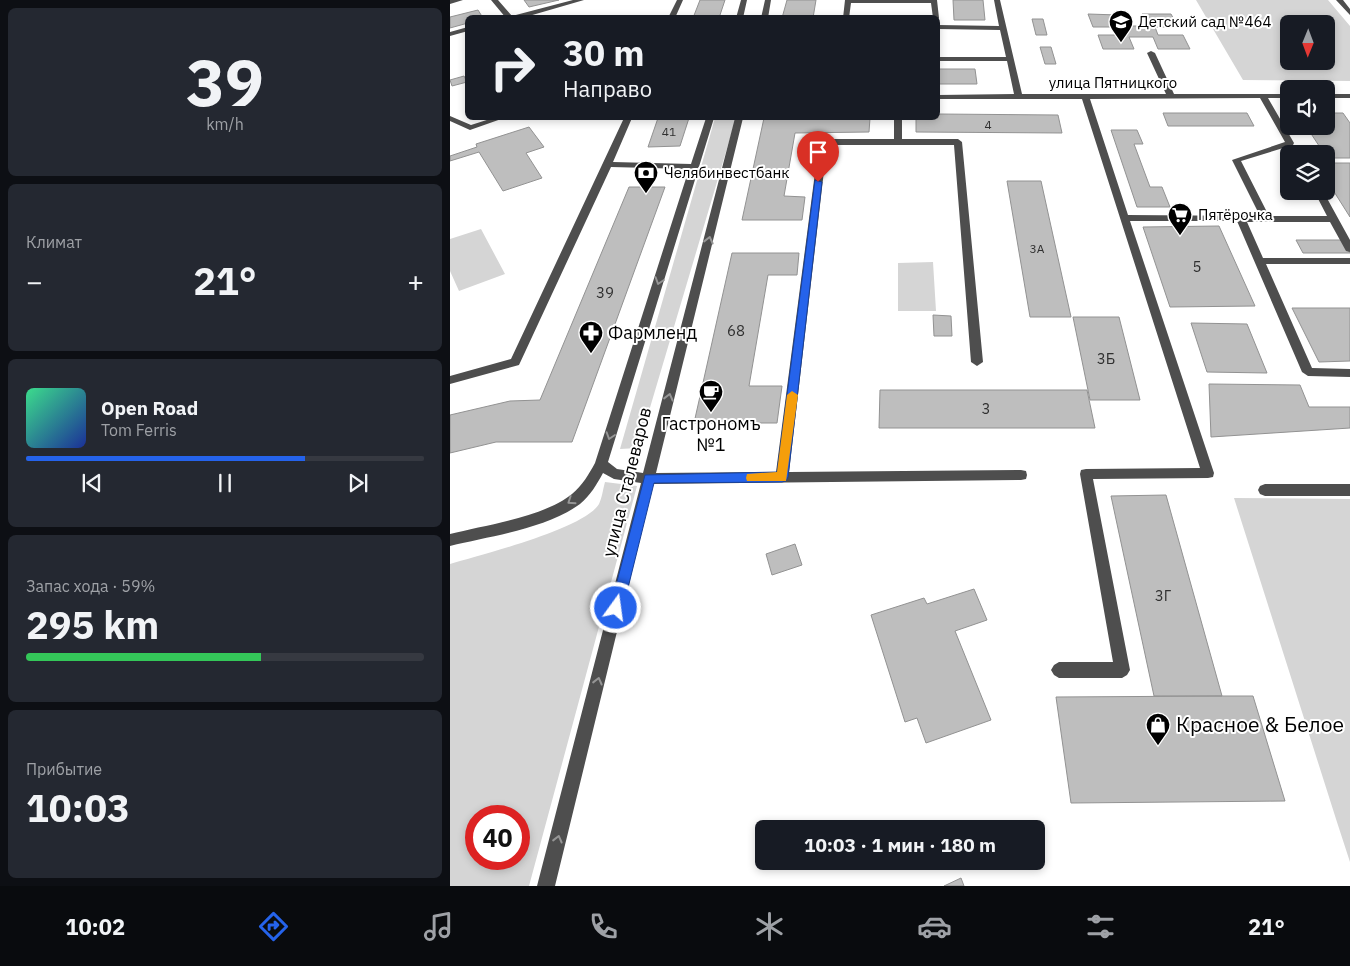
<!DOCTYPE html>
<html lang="ru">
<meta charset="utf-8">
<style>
:root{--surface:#171b24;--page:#242831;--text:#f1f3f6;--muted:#9ea1a6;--line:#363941;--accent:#2563eb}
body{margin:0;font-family:"IBM Plex Sans",sans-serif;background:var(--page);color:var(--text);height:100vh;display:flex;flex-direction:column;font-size:19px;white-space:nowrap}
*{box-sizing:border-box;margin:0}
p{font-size:16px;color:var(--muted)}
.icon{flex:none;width:28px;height:28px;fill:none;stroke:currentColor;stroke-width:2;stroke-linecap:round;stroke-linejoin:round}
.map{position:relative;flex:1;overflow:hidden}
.details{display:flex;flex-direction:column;gap:8px;padding:8px;background:#0d0f14;width:450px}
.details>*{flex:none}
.guide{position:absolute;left:15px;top:15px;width:475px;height:105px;border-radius:8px;box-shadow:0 2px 8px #0003;background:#171b24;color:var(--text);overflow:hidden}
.needle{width:32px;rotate:181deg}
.controls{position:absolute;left:830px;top:15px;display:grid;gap:10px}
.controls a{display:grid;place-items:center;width:55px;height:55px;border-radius:8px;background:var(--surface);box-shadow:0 2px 8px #0003;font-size:25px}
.speed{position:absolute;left:15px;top:805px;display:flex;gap:10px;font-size:25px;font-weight:700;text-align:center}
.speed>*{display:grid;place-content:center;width:65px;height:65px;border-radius:50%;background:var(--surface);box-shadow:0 2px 8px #0003;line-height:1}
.speed .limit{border:8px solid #d22;background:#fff;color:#111}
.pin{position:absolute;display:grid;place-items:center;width:42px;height:42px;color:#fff;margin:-51px -21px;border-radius:50% 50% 50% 0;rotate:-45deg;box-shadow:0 0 5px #0007}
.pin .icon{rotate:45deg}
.me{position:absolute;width:55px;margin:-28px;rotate:14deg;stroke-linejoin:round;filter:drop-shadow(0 0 4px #0008)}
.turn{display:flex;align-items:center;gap:18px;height:105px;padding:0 15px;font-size:22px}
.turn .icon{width:65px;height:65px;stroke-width:2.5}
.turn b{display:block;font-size:35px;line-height:42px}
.big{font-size:38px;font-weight:800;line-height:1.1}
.details .card{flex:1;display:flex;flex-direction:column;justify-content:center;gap:8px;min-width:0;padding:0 18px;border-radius:8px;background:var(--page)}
.details .dial{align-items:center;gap:0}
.dial b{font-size:65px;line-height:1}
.song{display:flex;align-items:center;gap:15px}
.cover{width:60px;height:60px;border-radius:8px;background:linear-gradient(135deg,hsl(150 70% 55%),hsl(230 70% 35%))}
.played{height:5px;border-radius:2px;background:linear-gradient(90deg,var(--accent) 70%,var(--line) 70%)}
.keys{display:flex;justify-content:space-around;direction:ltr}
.heat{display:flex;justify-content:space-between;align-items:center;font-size:28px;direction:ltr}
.charge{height:8px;border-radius:4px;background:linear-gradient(90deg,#34c759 59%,var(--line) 0)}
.trip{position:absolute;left:305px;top:820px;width:290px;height:50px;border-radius:8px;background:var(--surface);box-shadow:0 2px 8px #0003;font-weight:800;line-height:50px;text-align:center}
.tab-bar{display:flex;height:80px;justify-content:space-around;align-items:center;background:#090b0e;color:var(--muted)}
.tab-bar .icon{width:35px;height:35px}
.tab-bar .active{color:var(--accent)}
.tab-bar b{font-size:22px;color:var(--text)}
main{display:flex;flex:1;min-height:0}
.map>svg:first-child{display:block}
.green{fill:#d5d5d5;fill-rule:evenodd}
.building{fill:#bebebe;stroke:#929292}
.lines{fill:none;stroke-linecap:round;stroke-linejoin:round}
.minor{fill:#4e4e4e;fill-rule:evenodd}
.oneway{stroke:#959595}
.route{fill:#2563eb;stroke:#184099}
.slow{fill:#f59e0b}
.labels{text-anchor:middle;stroke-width:4;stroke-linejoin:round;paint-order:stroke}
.far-number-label{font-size:12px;fill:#303030}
.far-poi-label{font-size:15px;fill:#000;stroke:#fff;text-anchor:start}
.far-street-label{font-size:15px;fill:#000;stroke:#fff}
.number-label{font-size:15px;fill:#303030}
.poi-label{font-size:18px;fill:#000;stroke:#fff;text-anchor:start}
.street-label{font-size:18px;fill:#000;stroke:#fff}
.near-poi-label{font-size:21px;fill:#000;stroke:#fff;text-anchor:start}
</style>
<main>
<section class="details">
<div class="card dial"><b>39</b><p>km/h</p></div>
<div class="card"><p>Климат</p>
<div class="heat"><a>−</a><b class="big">21°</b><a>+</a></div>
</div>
<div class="card">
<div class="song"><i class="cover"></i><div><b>Open Road</b><p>Tom Ferris</p></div></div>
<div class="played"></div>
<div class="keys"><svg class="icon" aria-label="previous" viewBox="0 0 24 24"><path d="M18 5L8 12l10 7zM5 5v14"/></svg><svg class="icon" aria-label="pause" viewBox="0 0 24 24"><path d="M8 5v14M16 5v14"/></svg><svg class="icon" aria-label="next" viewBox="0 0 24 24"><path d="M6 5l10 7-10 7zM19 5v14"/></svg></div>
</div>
<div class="card"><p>Запас хода · 59%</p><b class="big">295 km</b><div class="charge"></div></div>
<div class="card"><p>Прибытие</p><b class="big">10:03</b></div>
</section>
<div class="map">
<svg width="900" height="886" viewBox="0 0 900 886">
<rect width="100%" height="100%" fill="#fff"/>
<path class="green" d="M746 0H878L900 26V81L793 80ZM839 24H876V61H839Z
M265 118H286L188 448 170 449Z
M31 229 55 274 9 291 0 271V239Z
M483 262 486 311H448V263Z
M155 482 187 486 79 886H0V564C30 555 134 529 149 504 152 498 153 489 155 482ZM69 816V859H26V816Z
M784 498 900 499V862L886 819Z"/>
<path class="building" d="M74 0H109L79 7Z
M250 0H275L269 18H243Z
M337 0H366L363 18H332Z
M503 0H533L535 20H504Z
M28 10 33 18H18V23L0 28V17Z
M638 14 668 15 672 26H697L692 14H721L728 27H705L708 35H733L740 49H708L703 37H679L684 49H653L648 35H669L667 27H643Z
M582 19H593L597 35H586Z
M590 47H601L606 64H595Z
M488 69H525L527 84H488Z
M14 76 17 82 2 86 0 80Z
M713 113H797L804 126H718Z
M876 113H893L900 123V158H877L856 126H876Z
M488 114 608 115 612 133 466 132V118H488Z
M208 118H239L230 146 198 147Z
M314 118H420L419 132 345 133 334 196 355 197 352 220H292Z
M79 127 94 147 76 153 92 178 53 191 29 152 0 161V156L27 147 26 144Z
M661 130H687L693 144H684L700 187H712L720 207H687Z
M876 163H900V217L876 179Z
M557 181H591L621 317H580Z
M179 187H215L122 442H46L0 453V415L60 401 90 400Z
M769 226 805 306 720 307 693 227Z
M846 240H892L900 253H853Z
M282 253H349L347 275H318L299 386H332L327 423H244Z
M842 308H900V361L869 362Z
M483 315 501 316 502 336H484Z
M623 317H669L690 400H640Z
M741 323 797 324 817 373 757 372Z
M759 384 850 385 859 407H900V428L761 437Z
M430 390H637L645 428H429Z
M716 495 772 696H704L661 496Z
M345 544 352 565 322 575 316 554Z
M524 589 537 620 505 631 541 720 476 743 467 718 455 722 421 615 474 598 477 604Z
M772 696H803L835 801 621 803 606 697Z
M511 878 514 886H494Z"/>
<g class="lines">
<path class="minor" d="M0 0H13L0 4Z
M41 0H48L62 16 123 0H134L72 18H56Z
M227 0H233L225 18H218Z
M291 0H297L293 18H286Z
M315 0H321L318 18H311Z
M395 0H487L489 18 488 20V18H483L481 3H401L399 18H393Z
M544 0H550L572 94H716L697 53 701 51 705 53 724 94H839V98H818L844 143 843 145 791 161 819 216H877L864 191H873L900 240V252L896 251 880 222H797L813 258H900V264H816L862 368 900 369V377L858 376 852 372 787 221H680L764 473 763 477 758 478 643 479 680 670 677 675 672 678H609L604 675 601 670 604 665 609 662H663L630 474 631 470 636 469 750 468 632 99H488V95L564 94 557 61H488V57H556L550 30 488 29V25L549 26ZM810 98 835 142 782 160 810 216 678 215 640 99Z
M886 0H893L900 9V15Z
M18 27V31L0 36V32Z
M876 94H900V98H876Z
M0 116 21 125 43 118H54L20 130 0 121Z
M174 118H182L163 162 241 164 256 118H264L158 462 167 469 193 473 285 118H293L206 473 326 472 369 142 373 139H444V118H452V139H508L512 142 533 362 527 366 521 362 504 145H377L339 472 571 470 576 471 577 475 576 479 571 480 203 484 105 886H87L191 483 164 479 153 473C147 484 140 496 130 504 96 529 40 536 0 546V534C35 525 94 517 122 494 132 486 139 474 145 463L239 169 161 167 69 365 0 384V376L61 359Z
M815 484H900V496H815L810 494 808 490 810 486Z"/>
</g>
<defs><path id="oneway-chevron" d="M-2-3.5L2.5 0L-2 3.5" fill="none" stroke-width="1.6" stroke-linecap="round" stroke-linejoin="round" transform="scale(1.25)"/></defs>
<g class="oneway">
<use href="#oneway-chevron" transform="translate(259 240) rotate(-76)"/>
<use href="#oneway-chevron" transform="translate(209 281) rotate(108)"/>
<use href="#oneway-chevron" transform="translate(219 397) rotate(-76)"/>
<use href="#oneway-chevron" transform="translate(160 436) rotate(108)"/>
<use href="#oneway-chevron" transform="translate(121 501) rotate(146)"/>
<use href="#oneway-chevron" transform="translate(148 681) rotate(-76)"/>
<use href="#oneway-chevron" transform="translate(108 839) rotate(-76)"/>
</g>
<path class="route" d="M365 180 372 182 338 477 336 481 332 482 204 483 173 608 171 613 166 615 162 613 160 608 195 475 327 472Z"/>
<path class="slow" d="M342 391 348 395 336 481H297L296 478 297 474 327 472 337 395Z"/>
<defs>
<symbol id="school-pin" viewBox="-11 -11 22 30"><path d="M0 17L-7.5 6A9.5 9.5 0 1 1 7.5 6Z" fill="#000" stroke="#fff"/><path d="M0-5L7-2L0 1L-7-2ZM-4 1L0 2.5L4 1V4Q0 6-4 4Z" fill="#fff"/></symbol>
<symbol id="bank-pin" viewBox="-11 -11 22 30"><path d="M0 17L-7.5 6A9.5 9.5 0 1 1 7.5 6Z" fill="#000" stroke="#fff"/><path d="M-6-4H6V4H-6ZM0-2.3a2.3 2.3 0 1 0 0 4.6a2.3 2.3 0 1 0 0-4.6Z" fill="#fff"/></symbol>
<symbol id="supermarket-pin" viewBox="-11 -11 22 30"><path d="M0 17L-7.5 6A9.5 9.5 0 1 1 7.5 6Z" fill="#000" stroke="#fff"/><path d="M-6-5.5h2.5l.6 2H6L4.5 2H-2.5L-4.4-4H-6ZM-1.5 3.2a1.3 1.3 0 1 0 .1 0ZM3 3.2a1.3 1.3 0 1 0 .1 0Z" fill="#fff"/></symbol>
<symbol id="pharmacy-pin" viewBox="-11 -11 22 30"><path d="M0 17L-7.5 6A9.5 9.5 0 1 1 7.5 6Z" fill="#000" stroke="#fff"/><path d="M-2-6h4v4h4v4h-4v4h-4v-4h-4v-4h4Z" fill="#fff"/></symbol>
<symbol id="cafe-pin" viewBox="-11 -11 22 30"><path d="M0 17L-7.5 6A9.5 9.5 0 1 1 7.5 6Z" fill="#000" stroke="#fff"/><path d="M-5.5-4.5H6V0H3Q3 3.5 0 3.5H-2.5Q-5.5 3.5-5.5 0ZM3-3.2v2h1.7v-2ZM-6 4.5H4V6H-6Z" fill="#fff"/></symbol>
<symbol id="shop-pin" viewBox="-11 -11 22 30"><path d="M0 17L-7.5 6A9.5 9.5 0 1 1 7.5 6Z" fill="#000" stroke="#fff"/><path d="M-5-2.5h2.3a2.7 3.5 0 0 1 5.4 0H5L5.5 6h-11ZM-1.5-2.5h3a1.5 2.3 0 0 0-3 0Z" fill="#fff"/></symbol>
</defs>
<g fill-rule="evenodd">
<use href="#school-pin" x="657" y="8" width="28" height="38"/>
<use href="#bank-pin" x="182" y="159" width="28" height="38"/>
<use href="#supermarket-pin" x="716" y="201" width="28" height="38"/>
<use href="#pharmacy-pin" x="127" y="319" width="28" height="38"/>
<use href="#cafe-pin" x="247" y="378" width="28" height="38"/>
<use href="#shop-pin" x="694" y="711" width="28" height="38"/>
</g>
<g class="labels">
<g class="far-number-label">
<text x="538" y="129">4</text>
<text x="219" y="136">41</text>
<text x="587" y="253">3А</text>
</g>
<g class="far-poi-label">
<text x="688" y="27">Детский сад №464</text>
<text x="214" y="178">Челябинвестбанк</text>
<text x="748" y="220">Пятёрочка</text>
</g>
<g class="far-street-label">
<text x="663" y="88">улица Пятницкого</text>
</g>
<g class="number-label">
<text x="747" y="272">5</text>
<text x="155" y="298">39</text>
<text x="286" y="336">68</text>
<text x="656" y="364">3Б</text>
<text x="536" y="414">3</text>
<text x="713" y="601">3Г</text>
</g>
<g class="poi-label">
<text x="158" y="339">Фармленд</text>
<text x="261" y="430" text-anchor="middle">Гастрономъ<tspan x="261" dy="21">№1</tspan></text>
</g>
<g class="street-label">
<text transform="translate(177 482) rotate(-76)" y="6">улица Сталеваров</text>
</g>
<g class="near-poi-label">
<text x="726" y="732">Красное &amp; Белое</text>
</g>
</g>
</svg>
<div class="controls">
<a><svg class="needle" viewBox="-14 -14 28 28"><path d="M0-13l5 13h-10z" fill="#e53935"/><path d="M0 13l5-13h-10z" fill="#9ea1a6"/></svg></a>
<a><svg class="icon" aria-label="sound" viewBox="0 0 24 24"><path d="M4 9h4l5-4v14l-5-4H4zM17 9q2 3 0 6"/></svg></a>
<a><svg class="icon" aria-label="layers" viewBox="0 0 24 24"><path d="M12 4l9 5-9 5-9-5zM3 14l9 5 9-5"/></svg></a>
</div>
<div class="speed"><div class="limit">40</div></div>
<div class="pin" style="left:368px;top:182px;background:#d93025"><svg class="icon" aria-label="arrive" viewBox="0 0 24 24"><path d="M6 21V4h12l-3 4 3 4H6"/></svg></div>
<svg class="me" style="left:166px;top:608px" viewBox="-20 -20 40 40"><circle r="17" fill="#2563eb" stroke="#fff" stroke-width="3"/><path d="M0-11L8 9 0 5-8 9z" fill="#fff"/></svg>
<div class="trip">10:03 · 1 мин · 180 m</div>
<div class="guide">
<div class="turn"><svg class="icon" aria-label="right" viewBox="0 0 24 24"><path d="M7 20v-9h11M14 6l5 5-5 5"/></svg><div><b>30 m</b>Направо</div></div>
</div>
</div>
</main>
<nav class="tab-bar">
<b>10:02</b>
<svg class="icon active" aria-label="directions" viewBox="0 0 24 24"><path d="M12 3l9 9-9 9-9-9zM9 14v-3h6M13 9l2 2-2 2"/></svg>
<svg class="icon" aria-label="music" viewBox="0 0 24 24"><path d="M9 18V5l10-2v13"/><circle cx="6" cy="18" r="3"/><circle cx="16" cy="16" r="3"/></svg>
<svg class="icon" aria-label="phone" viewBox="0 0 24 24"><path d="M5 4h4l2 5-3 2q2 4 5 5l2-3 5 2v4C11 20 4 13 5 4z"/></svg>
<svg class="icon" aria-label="climate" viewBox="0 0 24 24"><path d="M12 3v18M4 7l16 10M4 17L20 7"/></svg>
<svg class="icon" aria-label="car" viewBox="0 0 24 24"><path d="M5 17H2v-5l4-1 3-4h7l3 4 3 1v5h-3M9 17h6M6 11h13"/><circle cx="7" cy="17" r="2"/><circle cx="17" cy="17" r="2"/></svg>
<svg class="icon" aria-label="filters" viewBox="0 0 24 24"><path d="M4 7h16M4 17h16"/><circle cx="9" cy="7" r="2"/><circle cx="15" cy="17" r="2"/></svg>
<b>21°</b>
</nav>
